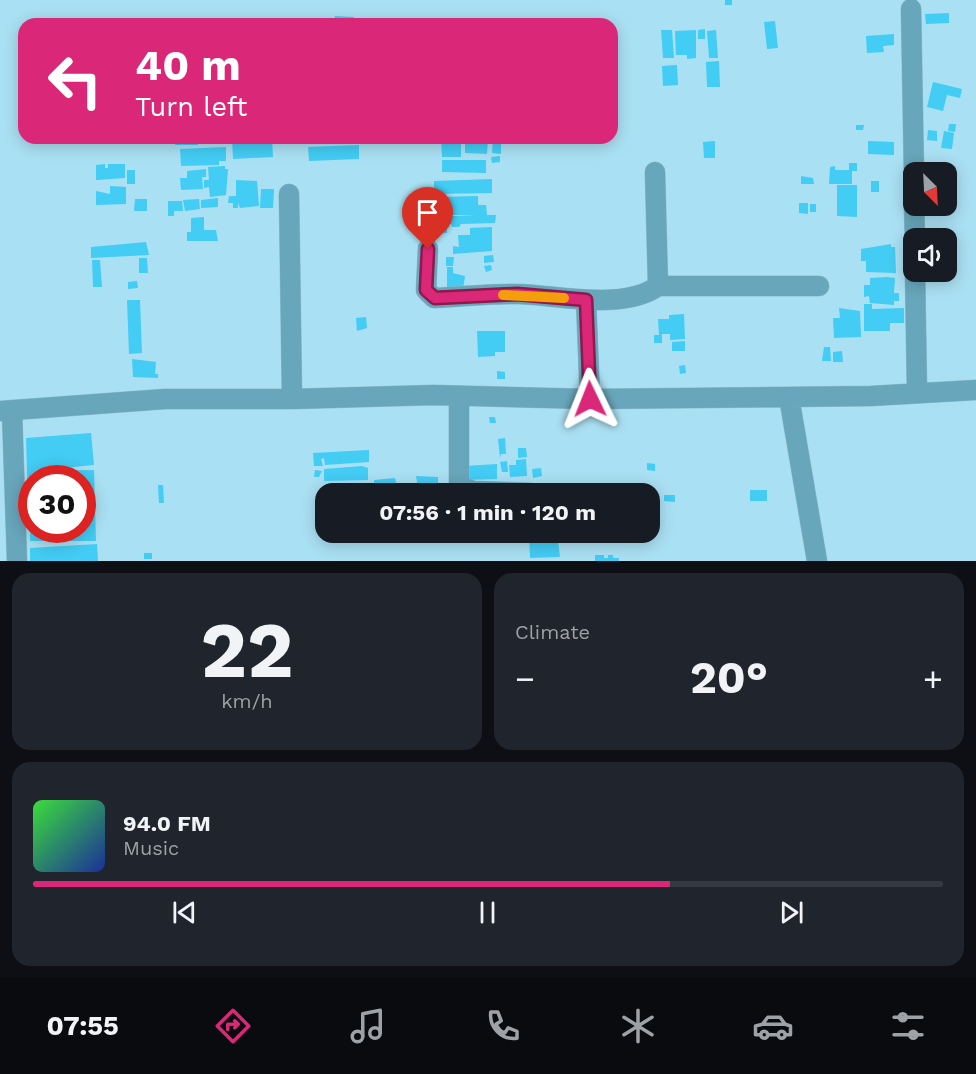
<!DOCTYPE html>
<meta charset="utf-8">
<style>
:root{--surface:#171b24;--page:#20242c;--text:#f1f3f6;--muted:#9ea1a6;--line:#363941;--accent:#db2777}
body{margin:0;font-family:"Work Sans",sans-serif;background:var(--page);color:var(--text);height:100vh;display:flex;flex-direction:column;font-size:22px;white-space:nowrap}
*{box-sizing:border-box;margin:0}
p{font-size:20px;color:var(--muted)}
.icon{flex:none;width:33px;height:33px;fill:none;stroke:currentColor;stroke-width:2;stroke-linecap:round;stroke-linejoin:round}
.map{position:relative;height:561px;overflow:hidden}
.drawer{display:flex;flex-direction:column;gap:12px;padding:12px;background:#0d0f14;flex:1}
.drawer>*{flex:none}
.guide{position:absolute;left:18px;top:18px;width:600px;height:126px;border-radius:18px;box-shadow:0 3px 15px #0003;background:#db2777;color:#fff;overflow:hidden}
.needle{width:39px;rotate:156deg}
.tools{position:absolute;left:903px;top:162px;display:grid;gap:12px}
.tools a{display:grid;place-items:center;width:54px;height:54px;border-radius:12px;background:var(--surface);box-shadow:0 3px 15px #0003;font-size:30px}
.speed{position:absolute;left:18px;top:465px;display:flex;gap:12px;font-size:30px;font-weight:700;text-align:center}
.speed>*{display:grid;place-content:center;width:78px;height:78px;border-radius:50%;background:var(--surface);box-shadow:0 3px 15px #0003;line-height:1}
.speed .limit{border:9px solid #d22;background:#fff;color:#111}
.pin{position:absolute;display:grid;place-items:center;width:51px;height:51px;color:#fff;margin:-62px -26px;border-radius:50% 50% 50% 0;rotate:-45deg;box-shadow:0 0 6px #0007}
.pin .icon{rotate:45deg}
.me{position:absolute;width:66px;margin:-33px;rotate:358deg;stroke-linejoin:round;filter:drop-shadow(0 0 4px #0008)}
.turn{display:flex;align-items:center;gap:21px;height:126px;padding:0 18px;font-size:27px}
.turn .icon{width:78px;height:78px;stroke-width:2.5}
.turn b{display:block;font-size:42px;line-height:51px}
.big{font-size:45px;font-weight:700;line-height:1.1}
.drawer .widget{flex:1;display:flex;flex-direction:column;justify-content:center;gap:9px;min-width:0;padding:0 21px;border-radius:18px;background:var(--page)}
.drawer .dial{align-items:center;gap:0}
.dial b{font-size:78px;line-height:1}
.song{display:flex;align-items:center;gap:18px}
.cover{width:72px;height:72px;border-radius:9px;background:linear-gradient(135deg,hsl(120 70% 55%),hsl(230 70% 35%))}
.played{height:6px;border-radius:3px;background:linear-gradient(90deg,var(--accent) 70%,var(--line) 70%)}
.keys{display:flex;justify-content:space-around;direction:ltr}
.heat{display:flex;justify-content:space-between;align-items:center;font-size:33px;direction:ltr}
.drawer .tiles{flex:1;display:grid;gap:12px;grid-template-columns:1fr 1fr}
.widget:last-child{grid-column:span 2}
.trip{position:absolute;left:315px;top:483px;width:345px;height:60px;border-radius:18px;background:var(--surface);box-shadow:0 3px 15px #0003;font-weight:700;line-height:60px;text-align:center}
.menu{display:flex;height:96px;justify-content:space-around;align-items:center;background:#090b0e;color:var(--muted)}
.menu .icon{width:42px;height:42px}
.menu .current{color:var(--accent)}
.menu b{font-size:27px;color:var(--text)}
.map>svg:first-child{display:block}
.building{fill:#43ccf4}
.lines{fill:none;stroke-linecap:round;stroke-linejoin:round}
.minor-casing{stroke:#8cbccd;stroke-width:21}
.minor{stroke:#68a6bb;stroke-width:20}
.route-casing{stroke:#8e194d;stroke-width:15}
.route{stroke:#db2777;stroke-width:10}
.slow{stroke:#f59e0b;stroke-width:10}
</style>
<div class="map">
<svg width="976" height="561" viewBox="0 0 976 561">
<rect width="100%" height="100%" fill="#aae0f3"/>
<path class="building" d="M725 0H732V5H725Z
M949 13V23L926 24 925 14Z
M335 16 354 17 353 24H334Z
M775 21 778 48 767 49 764 22Z
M705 29V39H698V30Z
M661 30H672L674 58H663Z
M696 30V58L687 59V55H676L675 31Z
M716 30 718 58H709L707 31Z
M894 34V45L883 46 884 52 867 53 866 36Z
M719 61 720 87H707L706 62Z
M677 65 678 85 663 86 662 66Z
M933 82 962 89 960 98 947 95 943 111 927 107Z
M949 124H956L955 132 948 131Z
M856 125H864L863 130H856Z
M928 130 937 131V141L927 140Z
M944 131 954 133 952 149 941 148Z
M181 138H198V145H175V140Z
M200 138H214V141H200Z
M232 138H272L273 157 233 159Z
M441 138H461V157H442Z
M493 138H501V154L492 153Z
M465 139 488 140 487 154 465 153Z
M715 141V158H704L703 142Z
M868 141 894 142V155L868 154Z
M359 145V159L309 161 308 147Z
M226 147V161H219V165L181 166 180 149Z
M500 156V162L492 163 491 157Z
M442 160H486V173L442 172Z
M849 163H857V171H852V184H829L830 167 835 166V170H849Z
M105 164V168H108V164H125V178L96 180V165Z
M225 166V169H228L226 195 210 197 209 187 204 188V180H209L208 167Z
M919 166 951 169 950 177H946V172H918Z
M206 169V177H202L203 189 181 190 180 178H187V171Z
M127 170H135V184H127Z
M801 176 813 178 814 184H801Z
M492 179V193L434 194V181Z
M236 180 257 181 259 206 240 208 238 203V208H233V203H228L229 196H236Z
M871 181H879V192H871Z
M837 185H857V217L837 216Z
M110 186 126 187V204L96 205V191L110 194Z
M261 189H274L273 208H260Z
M478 196V205H486L487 215H496L495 223 461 224 459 227H452L451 224H434V217L476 215H434V197Z
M218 198V207L201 208V200Z
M135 199H147V211H134Z
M199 199 200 209 185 211 183 200Z
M168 201H182L183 211H174V216H168Z
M799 203H808V214L799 213Z
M810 204H816V212H810Z
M204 217V230H216L218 241H187V232H191V218Z
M447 225V233H435L439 226Z
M492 227V251L453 254V246L459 247 458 235H470V228Z
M146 242 149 255 91 258V247Z
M891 244V247H895L896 273 866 272V261H861V249Z
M493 255 494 262 484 263V256Z
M446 257H454L453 266H446Z
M139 258H147L148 273H139Z
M92 260H100L102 287H93Z
M491 265 492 270 486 272 484 266Z
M447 267H453V273L465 276 463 289H447Z
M887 277 895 278 894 293H899V301H894V305L870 303 869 296 864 297V285H870V278Z
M137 281 138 288 128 289V282Z
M127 300H140L142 353 129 354Z
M864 304H872V309L904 308V323H890V331H864Z
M839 308 860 311 861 337 834 338 833 318H840Z
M684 314 685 339 670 340V334H662V343H654V335H659L658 319H669V315Z
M366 317 367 328 357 331 356 318Z
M477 331H505V352H495V356L478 357Z
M685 341V351H672V342Z
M824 347H830L831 361H822Z
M842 351 843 362H833V352Z
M132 359 156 362 155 374H158V378L133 377Z
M685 365 686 373 680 374 679 366Z
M497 371 505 372V379H497Z
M489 417H495L496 423H490Z
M91 433 94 465 33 471 94 470 95 503 82 504V478H32V505H28L26 438Z
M505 438 506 454H501L500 458 498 439Z
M518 448H526L527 457 518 458Z
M369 450V462L325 465 324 458 321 459 323 466H314L313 453Z
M526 459 527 476 510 477 509 465H516V460Z
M507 461 508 472H502L500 462Z
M647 463 655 464V471L647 470Z
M497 464V479L466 480 465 466Z
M362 466 368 468V480L324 481V469Z
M541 468 542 476 533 478 532 469Z
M315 470 322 471 319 477H314Z
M416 476 438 477V484H430V494H419Z
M395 478 397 487 374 489V480Z
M158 485H163L164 503H159Z
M432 488H441V494H432Z
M750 490H767V501H750Z
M664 495H675V502L664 501Z
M82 507H95L96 541H30V530H82Z
M405 532H422V536H405Z
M529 532H557L560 557 530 558Z
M97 544 98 561H30V548Z
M144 553H152V559H144Z
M595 555H604V558H608V555H613V558H619V561H595Z"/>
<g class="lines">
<defs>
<path id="minor" d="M911 9 914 176
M289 194 292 399
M914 206 915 238
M428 249 426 290 434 298C462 297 490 293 518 294 559 295 623 311 658 286L655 172
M915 272 917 392
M658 286H819
M586 300 590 399
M459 397V486L473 491 531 493
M789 397 817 561
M0 411 165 399H292L434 395 590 399 871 396 976 390
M12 411 17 561"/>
</defs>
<use href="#minor" class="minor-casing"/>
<use href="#minor" class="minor"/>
</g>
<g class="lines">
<defs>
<path id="route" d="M428 249 426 290 435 298 517 294 586 300 590 399"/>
</defs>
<use href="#route" class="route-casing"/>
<use href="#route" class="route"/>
<path class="slow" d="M503 295 564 298"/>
</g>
</svg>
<div class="tools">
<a><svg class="needle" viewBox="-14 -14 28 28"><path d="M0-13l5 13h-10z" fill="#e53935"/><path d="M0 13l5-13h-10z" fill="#9ea1a6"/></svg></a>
<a><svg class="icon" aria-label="sound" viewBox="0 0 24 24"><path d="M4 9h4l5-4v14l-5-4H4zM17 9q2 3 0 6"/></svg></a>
</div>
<div class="speed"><div class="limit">30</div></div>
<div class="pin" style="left:428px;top:249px;background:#d93025"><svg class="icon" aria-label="arrive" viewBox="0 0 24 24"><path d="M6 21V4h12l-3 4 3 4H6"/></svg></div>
<svg class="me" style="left:590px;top:399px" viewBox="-20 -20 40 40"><path d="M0-17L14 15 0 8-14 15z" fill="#db2777" stroke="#fff" stroke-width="4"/></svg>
<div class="trip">07:56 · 1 min · 120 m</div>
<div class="guide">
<div class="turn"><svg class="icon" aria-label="left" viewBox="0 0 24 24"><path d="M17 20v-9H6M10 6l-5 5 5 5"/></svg><div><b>40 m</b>Turn left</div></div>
</div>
</div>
<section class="drawer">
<div class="tiles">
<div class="widget dial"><b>22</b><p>km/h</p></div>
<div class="widget"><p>Climate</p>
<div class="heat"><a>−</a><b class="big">20°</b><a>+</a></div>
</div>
<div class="widget">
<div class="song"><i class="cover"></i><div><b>94.0 FM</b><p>Music</p></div></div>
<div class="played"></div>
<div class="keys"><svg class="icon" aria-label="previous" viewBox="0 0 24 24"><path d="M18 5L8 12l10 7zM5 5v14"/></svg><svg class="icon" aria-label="pause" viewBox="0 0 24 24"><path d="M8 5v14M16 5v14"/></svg><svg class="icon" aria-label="next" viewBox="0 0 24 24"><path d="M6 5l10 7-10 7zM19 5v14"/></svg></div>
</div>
</div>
</section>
<nav class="menu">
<b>07:55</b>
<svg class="icon current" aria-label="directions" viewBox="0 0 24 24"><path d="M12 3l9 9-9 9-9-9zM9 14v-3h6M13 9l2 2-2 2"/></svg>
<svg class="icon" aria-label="music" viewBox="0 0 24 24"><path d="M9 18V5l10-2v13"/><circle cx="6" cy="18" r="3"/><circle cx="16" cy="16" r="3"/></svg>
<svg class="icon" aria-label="phone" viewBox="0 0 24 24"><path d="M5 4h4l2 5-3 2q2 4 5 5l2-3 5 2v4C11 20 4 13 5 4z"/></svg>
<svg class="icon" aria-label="climate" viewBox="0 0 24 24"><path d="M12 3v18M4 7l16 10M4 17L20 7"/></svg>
<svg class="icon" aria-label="car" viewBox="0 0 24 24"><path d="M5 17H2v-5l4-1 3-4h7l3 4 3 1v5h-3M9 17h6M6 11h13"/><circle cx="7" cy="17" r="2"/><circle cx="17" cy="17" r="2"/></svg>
<svg class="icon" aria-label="filters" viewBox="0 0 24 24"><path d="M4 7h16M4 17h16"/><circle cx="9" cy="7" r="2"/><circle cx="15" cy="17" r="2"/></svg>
</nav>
